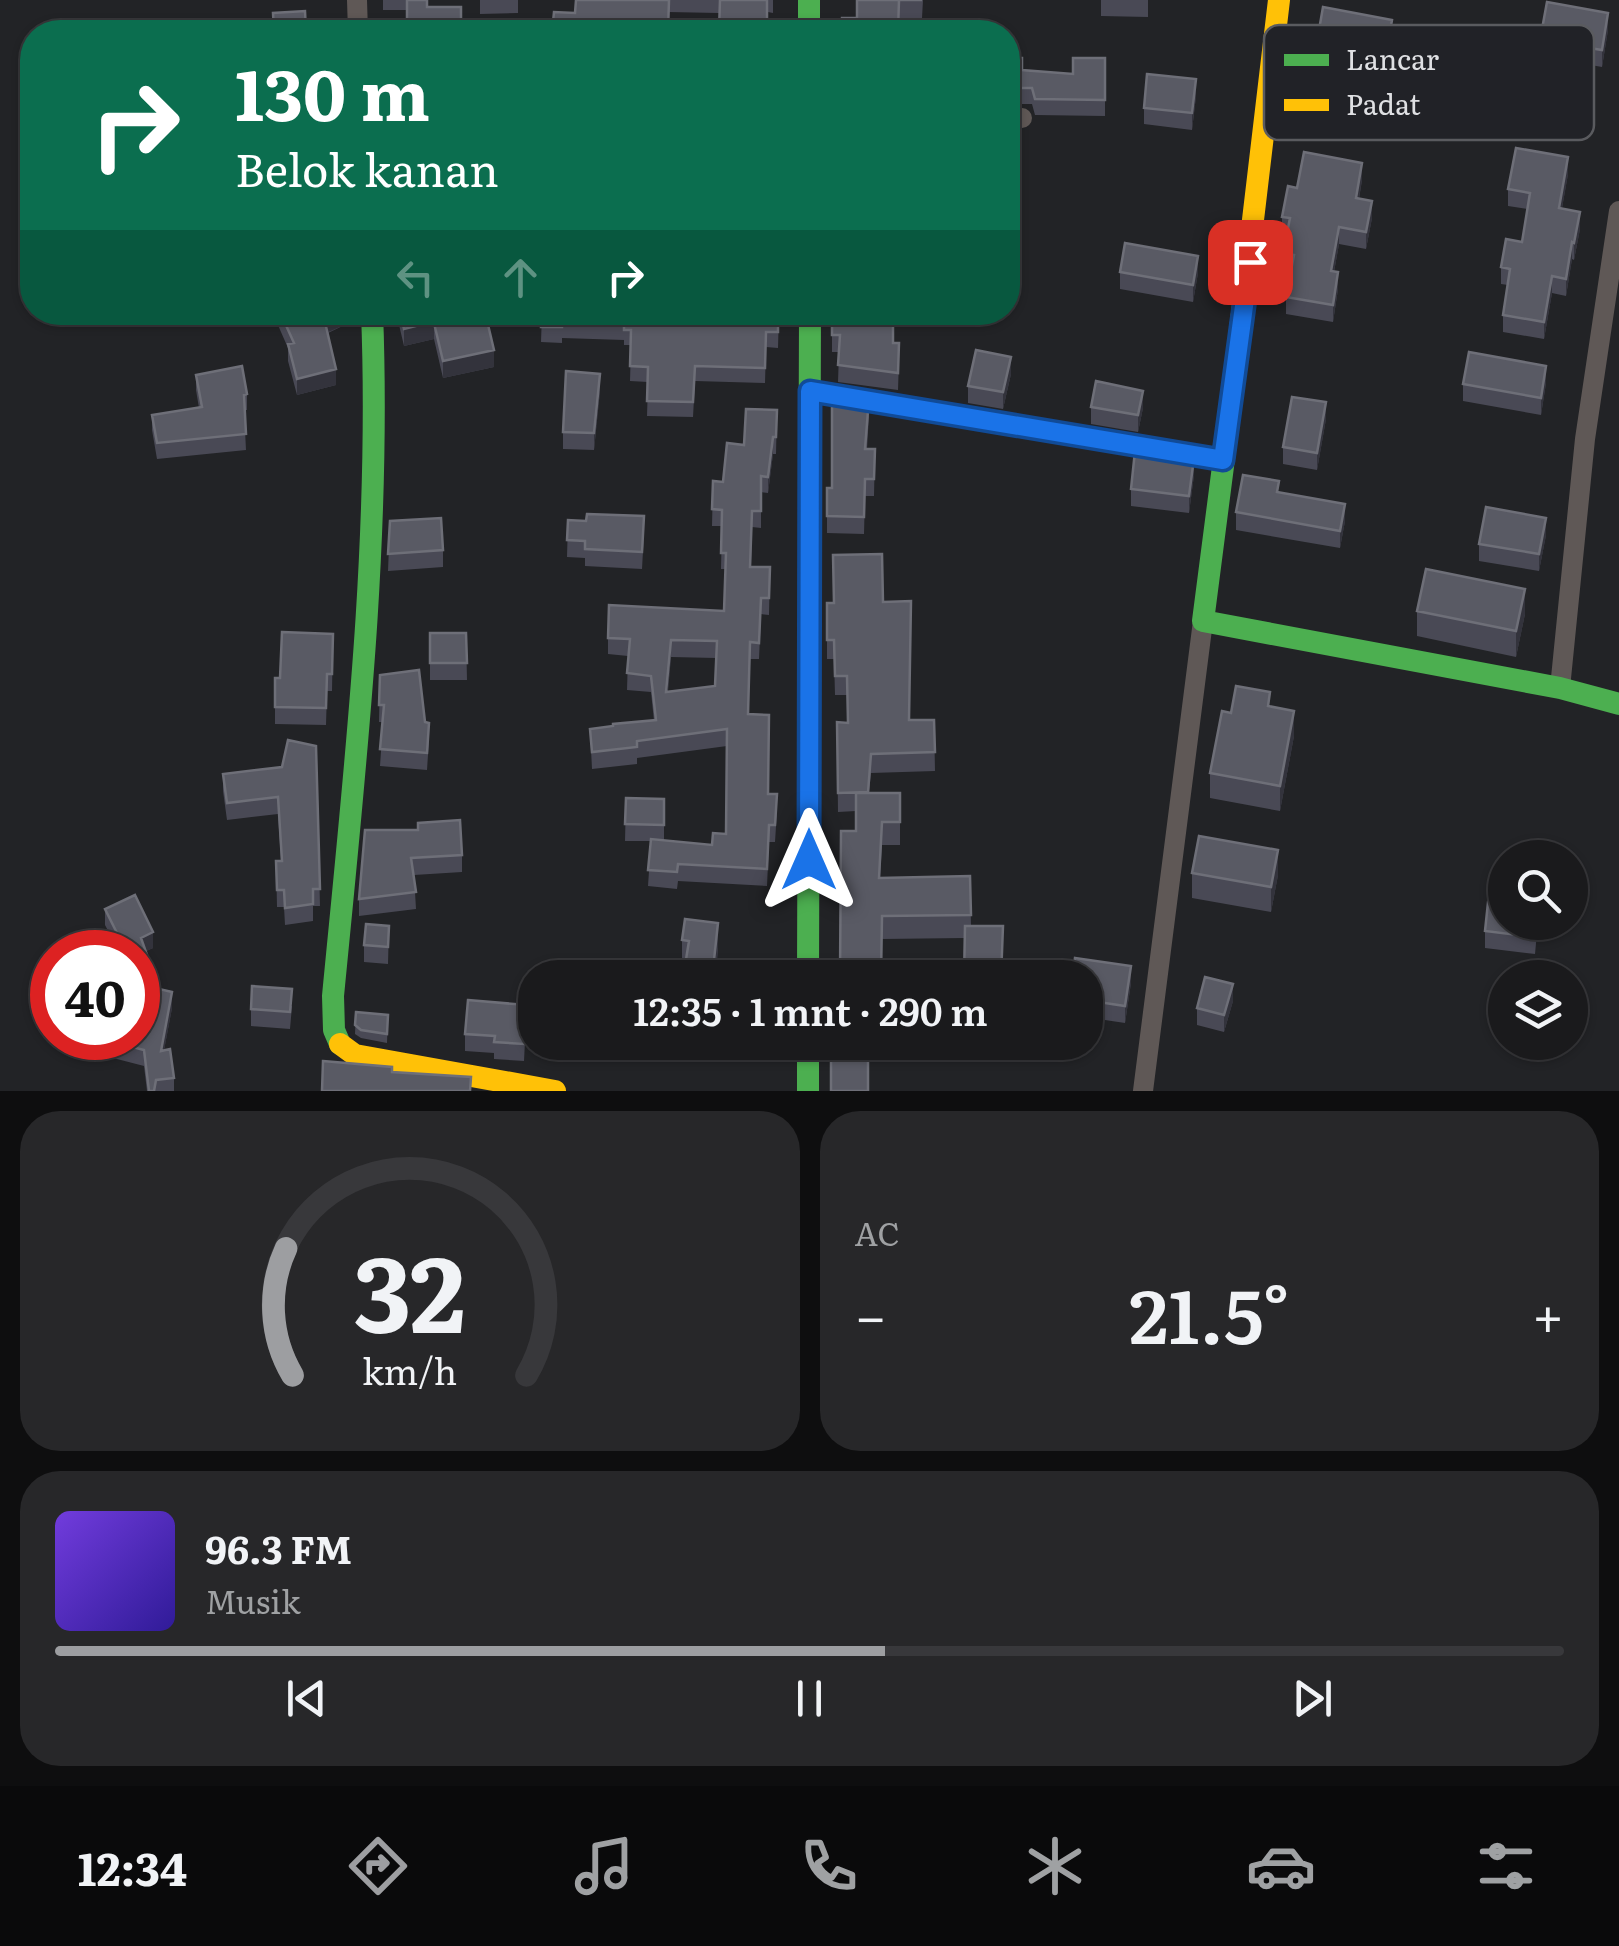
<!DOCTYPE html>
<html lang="id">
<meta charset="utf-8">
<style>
:root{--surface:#1a1a1c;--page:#272729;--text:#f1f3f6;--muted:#9fa1a3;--line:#38383b;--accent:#9d9ea1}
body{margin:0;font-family:Literata,serif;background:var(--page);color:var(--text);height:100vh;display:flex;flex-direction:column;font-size:38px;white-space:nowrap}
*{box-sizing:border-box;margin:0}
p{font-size:32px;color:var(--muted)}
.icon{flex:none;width:55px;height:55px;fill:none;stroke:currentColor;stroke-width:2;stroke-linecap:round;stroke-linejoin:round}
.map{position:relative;height:1091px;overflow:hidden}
.sheet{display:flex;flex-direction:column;gap:20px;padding:20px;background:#0e0e0f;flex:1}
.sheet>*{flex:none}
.hud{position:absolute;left:20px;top:20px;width:1000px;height:305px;border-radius:40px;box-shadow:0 2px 8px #0004,0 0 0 2px var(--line);background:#0b6e4f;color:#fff;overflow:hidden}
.fabs{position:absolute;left:1488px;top:840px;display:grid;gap:20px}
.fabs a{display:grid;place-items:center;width:100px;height:100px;border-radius:50%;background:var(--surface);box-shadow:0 2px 8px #0004,0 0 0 2px var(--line);font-size:50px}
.speed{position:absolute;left:30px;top:930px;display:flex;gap:20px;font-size:50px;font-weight:700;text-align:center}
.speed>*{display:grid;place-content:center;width:130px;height:130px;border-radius:50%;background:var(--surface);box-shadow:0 2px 8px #0004,0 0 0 2px var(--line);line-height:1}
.speed .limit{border:15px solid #d22;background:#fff;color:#111}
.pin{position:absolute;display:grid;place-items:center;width:85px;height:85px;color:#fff;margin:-42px;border-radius:20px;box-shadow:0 5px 15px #0006}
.me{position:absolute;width:110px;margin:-55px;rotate:0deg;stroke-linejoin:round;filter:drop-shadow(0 0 8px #0008)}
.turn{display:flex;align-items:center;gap:35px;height:210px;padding:0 50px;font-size:45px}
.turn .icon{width:130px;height:130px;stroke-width:2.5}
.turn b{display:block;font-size:70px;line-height:85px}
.lanes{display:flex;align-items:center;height:95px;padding:0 50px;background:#0003;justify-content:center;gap:50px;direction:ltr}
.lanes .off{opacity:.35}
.big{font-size:75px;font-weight:600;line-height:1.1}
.sheet .widget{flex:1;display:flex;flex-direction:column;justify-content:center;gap:15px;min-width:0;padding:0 35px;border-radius:40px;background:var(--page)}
.sheet .dial{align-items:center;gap:0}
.dial svg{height:260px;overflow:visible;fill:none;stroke:var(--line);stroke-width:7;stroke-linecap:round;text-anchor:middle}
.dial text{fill:var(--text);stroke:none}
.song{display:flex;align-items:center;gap:30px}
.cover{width:120px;height:120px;border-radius:15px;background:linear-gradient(135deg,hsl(260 70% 55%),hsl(250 70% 35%))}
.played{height:10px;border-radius:5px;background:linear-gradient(90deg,var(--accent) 55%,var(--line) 55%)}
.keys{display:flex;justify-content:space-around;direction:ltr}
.heat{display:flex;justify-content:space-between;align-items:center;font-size:55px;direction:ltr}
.sheet .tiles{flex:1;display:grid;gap:20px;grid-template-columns:1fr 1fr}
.widget:last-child{grid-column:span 2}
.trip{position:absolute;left:518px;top:960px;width:585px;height:100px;border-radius:40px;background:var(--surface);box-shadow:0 2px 8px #0004,0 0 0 2px var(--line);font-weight:600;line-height:100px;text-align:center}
.dock{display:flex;height:160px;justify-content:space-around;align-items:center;background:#0a0a0b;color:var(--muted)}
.dock .icon{width:70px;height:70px}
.dock .selected{color:var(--accent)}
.dock b{font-size:45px;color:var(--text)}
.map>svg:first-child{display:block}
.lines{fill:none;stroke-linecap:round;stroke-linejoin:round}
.street{stroke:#5f5856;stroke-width:20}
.fast{stroke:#4caf50;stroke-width:22}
.slow{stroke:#ffc107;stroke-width:22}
.wall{fill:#494955;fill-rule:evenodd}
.shaded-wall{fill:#33333c}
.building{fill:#595a64;stroke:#6e6f78;stroke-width:2.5;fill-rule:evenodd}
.route-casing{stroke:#114b97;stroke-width:25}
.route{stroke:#1a73e8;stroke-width:18}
.key{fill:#212227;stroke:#5a5b5f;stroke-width:2.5}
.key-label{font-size:28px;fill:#dfe0e3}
</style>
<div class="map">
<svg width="1619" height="1091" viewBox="0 0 1619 1091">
<rect width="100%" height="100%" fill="#222326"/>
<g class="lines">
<path class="street" d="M357 0 358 32
M1008 118H1022
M810 391 1223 460
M1560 688 1585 439 1619 211
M1143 1091 1203 621"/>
<path class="fast" d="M809 0V32
M1233 389 1203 621 1560 688 1619 704
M808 978 810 312
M808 1042V1091
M340 1044 334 1030 333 996C355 768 381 541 372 312"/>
<path class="slow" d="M1233 389 1279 0
M340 1044 355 1055 555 1091"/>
</g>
<path class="wall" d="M383 0H427L406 10H383Z
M480 0H518V13L480 14Z
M576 0H773V13L768 12 767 32H719V13L669 12 575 13Z
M857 0H923L922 18H857Z
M1101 0H1148V17L1101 16Z
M1313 28 1392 45 1387 75 1359 70 1355 90 1307 82V57Z
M1608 30 1602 67 1540 56V40Z
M1008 58 1022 70 1073 74 1105 58V116L1035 115 1032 104H1008Z
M1196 96 1192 130 1144 124V108Z
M1568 174 1562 208 1580 229 1574 260 1572 259 1566 296 1552 293 1544 339 1503 332V315L1508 285 1501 284V267L1522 242 1528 209 1508 206V189Z
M1362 180 1359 199 1372 218 1366 249 1339 244 1334 272 1338 289 1333 322 1286 314V297L1291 271 1283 270V253L1287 235 1282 234V217L1297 188Z
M1120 272 1198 273 1193 302 1120 289Z
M274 312H353V321L328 333 336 385 297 395 288 361V348L274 316Z
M396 312H445L447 320 494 367 443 378 434 339 404 346Z
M542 312H779L778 348 766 347 765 383 695 381 693 417 647 416 648 382 630 381 631 345H624V340L562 338V343L541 342Z
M832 312 893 343 899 360 898 390 838 382 839 352H832Z
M1011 374 1003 409 968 403V386Z
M196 375 247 394V410H244L246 450 157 459 152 430V415L199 408 196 390Z
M1546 383 1541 415 1463 401V384Z
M600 391 594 450 563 449V432Z
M1091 407 1143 408 1138 432 1091 424Z
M777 410 776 454H773L768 493 761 492V528L752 527 751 567H770L769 615 761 614 759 659H750L748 714 768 794 777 811 775 842H769L767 886 678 881 677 889 648 886 651 841H625L626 798 664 799V840L712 845 726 834 727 746 637 758V764L592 769 590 729 654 721 651 692 627 690 628 656 608 654V638L724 611 726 569H721L722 526H712L713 481 723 482 744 445ZM671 657 716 658 715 686 668 691Z
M869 415 867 449H875L874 496H865L864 534 827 533V488H832Z
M1326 419 1317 470 1283 464V447Z
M1194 475 1189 513 1131 506V489Z
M1236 512 1345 521 1340 548 1236 530Z
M568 520 644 533 642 569 585 566V558L567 557Z
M390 521 443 550V567L388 571Z
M1546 535 1539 571 1479 561V544Z
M883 602 909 720H934L935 771 871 773 869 793H900V845H882L880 878 970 876 971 926 965 938 882 939 856 831V811L838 812 837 722 848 723 847 695H835L834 659H827V603Z
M1417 611 1525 614 1516 657 1417 636Z
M430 633H466L467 680H430Z
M333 634 332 691H327L326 725 275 724V678H280Z
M380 675 425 722 429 740 427 770 380 766 383 722H379Z
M1270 706 1294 736 1280 811 1210 798V773L1231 713Z
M316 746 320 906H313V921L285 925 284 907H277L276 861H281L278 814 227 820 223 791V774L282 767Z
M418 830 462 855V872L414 875 416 909 359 916V899Z
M1192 873 1278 875 1271 912 1192 898Z
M105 909 153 948 146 951 159 989 172 1008 164 1050 174 1078V1091H147L144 1066 90 1052V1038H138V952H119L105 925Z
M1505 922H1538L1535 954 1485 948V931Z
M389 926 388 964 364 962V945Z
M682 940 718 947 717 961 743 978 682 963Z
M1085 978 1131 983 1125 1023 1085 1017Z
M1233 1001 1224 1032 1197 1025V1008Z
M292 1006 290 1029 251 1026V1009Z
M356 1012 388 1015 387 1043 361 1038 355 1034Z
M526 1022 524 1061 494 1059V1053L465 1051V1034Z"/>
<path class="shaded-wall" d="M1608 13V30L1602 67V50Z
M1392 20V45L1387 75V49Z
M1359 45V70L1355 90V65Z
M1196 79V96L1192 130V113Z
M1568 157V174L1559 225V208Z
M1362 163V180L1356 215V198Z
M1372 201V218L1366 249V232Z
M1580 212V229L1574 260V243Z
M1339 227V244L1331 288V271Z
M1572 242V259L1566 296V279Z
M1198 256V273L1193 302V285Z
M1338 272V289L1333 322V305Z
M1552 276V293L1544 339V322Z
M336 312H353V321L324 334V318Z
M447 318V335L434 323V339L404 346V329Z
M494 350V367L443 378V361Z
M1011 357V374L1003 409V392Z
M1546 366V383L1541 415V398Z
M336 369V385L297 395V379Z
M600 374V391L594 450V433Z
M1143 391V408L1138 432V415Z
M1326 402V419L1317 470V453Z
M773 437V454L768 493V477Z
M1194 458V475L1189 513V496Z
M1345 504V521L1340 548V531Z
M1546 518V535L1539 571V554Z
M1525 589V614L1516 657V631Z
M671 640V657L666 708V692Z
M1294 711V736L1280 811V786Z
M1278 850V875L1271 912V887Z
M718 923V947L714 978V960Z
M153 932V948L141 954V938Z
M1131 966V983L1125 1023V1006Z
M1233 984V1001L1224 1032V1015Z
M172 992V1008L161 1067V1051Z"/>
<path class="building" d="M407 0H427V7H461V32H407Z
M576 0H669L668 32H552L554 12 575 13Z
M720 0H767V32H731V30H719Z
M857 0H922H899L898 32H841L842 18H857Z
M1547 2 1608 13 1602 50 1540 40Z
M1323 7 1392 20 1387 49 1359 45 1355 65 1307 57 1313 28 1319 30Z
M305 11 306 32H274L273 13Z
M1008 58H1022V70L1073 74V58H1105V100L1035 99 1032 88H1008Z
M1147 74 1196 79 1192 113 1144 108Z
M1516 148 1568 157 1559 208 1580 212 1574 243 1572 242 1566 279 1552 276 1544 322 1503 315 1510 269 1501 267 1506 239 1522 242 1530 193 1508 189Z
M1304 152 1362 163 1356 198 1372 201 1366 232 1339 227 1331 271 1338 272 1333 305 1286 297 1294 255 1283 253 1290 218 1282 217 1288 186 1297 188Z
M1125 243 1198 256 1193 285 1120 272Z
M280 312H336L324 318 336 369 297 379 288 344 294 343Z
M400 312H445L447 318 404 329Z
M480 312H485L494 350 443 361 434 323Z
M542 312H778V332H766L765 368 695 366 693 402 647 401 648 367 630 366 631 330H624V325L562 322V327H541Z
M832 312H893V343H899L898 373 838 365 840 335H832Z
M976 350 1011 357 1003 392 968 386Z
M1469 352 1546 366 1541 398 1463 384Z
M242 366 247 394 244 395 246 434 157 443 152 415 202 407 196 375Z
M566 371 600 374 594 433 563 432Z
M1096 381 1143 391 1138 415 1091 407Z
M832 392 869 398 865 449H875L874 479H865L864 517 827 516V488H832Z
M1292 397 1326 402 1317 453 1283 447Z
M746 409 777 410 776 437H773L768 477 761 476V511H752L750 567H770L769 598H761L759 643 750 642 748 714 769 715 768 794H777L775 825H769L767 869 678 864 677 872 648 870 651 839 712 845 713 833 726 834 727 729 637 741V747L592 752 590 729 613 726V724L656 720 651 676 627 673 630 639 608 638 609 605 724 611 726 553H721L722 510 712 509 713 481 723 482 727 443 744 445ZM671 640 717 641 715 686 666 692Z
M1135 451 1194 458 1189 496 1131 489Z
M1243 475 1279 481 1277 492 1345 504 1340 531 1236 512Z
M1486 507 1546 518 1539 554 1479 544Z
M587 514 644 516 642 552 585 549V541L567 540 568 520 586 521Z
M441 518 443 550 388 554 390 521Z
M882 554 883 602 911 601 909 720H934L935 752 871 754 868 792 838 793 837 722 848 723 847 676H835L834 640H827V603H834L833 555Z
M1426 569 1525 589 1516 631 1417 611Z
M282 632 333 634 332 674H327L326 708 275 707V678H280Z
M430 633H466L467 663H430Z
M419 670 425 722 429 723 427 753 380 749 384 705H379L380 675Z
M1236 686 1270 692 1268 706 1294 711 1280 786 1210 773 1222 711 1231 713Z
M288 740 316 746 320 889H313V904L285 908 284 890H277L276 861H282L278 797 227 803 223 774 282 767Z
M856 793H900V822H882L879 878 970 876 971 915 882 916 881 978H840L841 831H856Z
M626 798 664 799V825L625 824Z
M460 820 462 855 411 858 416 892 359 899 365 830H418V823Z
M1199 836 1278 850 1271 887 1192 873Z
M1489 893 1505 894V922H1536L1535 937 1485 931Z
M135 895 153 932 141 938 159 989 172 992 161 1051 170 1049 174 1078 156 1080 154 1091H149L144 1050 98 1038H138V952H122L126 951 105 909Z
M685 919 718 923 714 960 743 965 741 978H683L689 941 682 940Z
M366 924 389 926 388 947 364 945Z
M965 926H1003L1001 978H964Z
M1075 958 1131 966 1125 1006 1085 1000V978H1072Z
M1205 977 1233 984 1224 1015 1197 1008Z
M252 986 292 989 290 1012 251 1009Z
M468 1000 526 1005 524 1044 494 1042 495 1036 465 1034Z
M356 1012 388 1015 387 1034 361 1030 355 1025Z
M868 1055V1091H831V1056Z
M323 1061 392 1067V1072L471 1077 470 1091H322Z"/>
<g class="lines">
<defs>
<path id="route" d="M809 860 810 391 1223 460 1250 262"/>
</defs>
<use href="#route" class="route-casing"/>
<use href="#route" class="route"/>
</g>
<rect x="1264" y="25" width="330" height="115" rx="15" class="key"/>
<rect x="1284" y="54" width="45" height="12" fill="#4caf50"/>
<rect x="1284" y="99" width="45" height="12" fill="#ffc107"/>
<g class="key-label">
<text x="1346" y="70">Lancar</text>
<text x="1346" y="115">Padat</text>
</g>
</svg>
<div class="fabs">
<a><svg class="icon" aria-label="search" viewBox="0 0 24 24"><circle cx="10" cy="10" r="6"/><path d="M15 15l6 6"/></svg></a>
<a><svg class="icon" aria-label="layers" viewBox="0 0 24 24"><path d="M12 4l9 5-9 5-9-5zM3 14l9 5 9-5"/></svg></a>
</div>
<div class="speed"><div class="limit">40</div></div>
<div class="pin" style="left:1250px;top:262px;background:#d93025"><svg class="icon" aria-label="arrive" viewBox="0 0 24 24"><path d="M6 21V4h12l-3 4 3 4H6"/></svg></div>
<svg class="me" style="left:809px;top:860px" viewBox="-20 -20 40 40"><path d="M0-17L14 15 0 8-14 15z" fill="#1a73e8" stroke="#fff" stroke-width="4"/></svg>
<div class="trip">12:35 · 1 mnt · 290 m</div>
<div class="hud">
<div class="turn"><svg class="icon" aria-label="right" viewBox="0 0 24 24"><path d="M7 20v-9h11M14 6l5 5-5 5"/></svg><div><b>130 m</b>Belok kanan</div></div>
<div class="lanes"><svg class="icon off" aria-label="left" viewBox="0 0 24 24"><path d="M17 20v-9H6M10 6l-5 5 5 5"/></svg><svg class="icon off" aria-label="ahead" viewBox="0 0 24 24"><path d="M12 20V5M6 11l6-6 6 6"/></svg><svg class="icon" aria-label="right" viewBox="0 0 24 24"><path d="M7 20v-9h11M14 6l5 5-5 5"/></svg></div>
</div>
</div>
<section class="sheet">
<div class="tiles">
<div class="widget dial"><svg viewBox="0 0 100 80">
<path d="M14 69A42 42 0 1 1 86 69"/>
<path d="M14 69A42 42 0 0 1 12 30" stroke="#9d9ea1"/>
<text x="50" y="56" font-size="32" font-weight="700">32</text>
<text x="50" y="72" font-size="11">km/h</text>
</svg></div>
<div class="widget"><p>AC</p>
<div class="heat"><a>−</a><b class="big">21.5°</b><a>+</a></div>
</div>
<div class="widget">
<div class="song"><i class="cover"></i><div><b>96.3 FM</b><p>Musik</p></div></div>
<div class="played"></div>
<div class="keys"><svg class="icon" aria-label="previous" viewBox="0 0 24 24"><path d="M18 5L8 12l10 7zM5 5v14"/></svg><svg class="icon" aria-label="pause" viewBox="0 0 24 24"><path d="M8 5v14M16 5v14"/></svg><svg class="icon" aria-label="next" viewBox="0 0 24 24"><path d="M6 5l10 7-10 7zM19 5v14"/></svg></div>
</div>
</div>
</section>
<nav class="dock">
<b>12:34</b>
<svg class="icon selected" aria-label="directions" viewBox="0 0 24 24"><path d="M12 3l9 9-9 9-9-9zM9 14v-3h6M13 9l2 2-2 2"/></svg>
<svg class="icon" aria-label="music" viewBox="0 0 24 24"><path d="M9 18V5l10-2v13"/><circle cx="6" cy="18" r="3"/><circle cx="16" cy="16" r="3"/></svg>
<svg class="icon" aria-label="phone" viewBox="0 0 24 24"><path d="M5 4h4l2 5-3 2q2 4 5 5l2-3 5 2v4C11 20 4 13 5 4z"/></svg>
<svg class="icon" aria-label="climate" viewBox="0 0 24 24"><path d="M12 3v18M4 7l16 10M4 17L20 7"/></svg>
<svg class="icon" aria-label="car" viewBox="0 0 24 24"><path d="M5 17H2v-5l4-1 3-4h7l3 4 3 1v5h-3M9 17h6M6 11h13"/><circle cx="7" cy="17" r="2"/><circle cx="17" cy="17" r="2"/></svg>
<svg class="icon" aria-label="filters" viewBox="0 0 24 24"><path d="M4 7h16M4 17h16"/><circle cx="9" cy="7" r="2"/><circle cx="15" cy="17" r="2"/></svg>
</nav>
